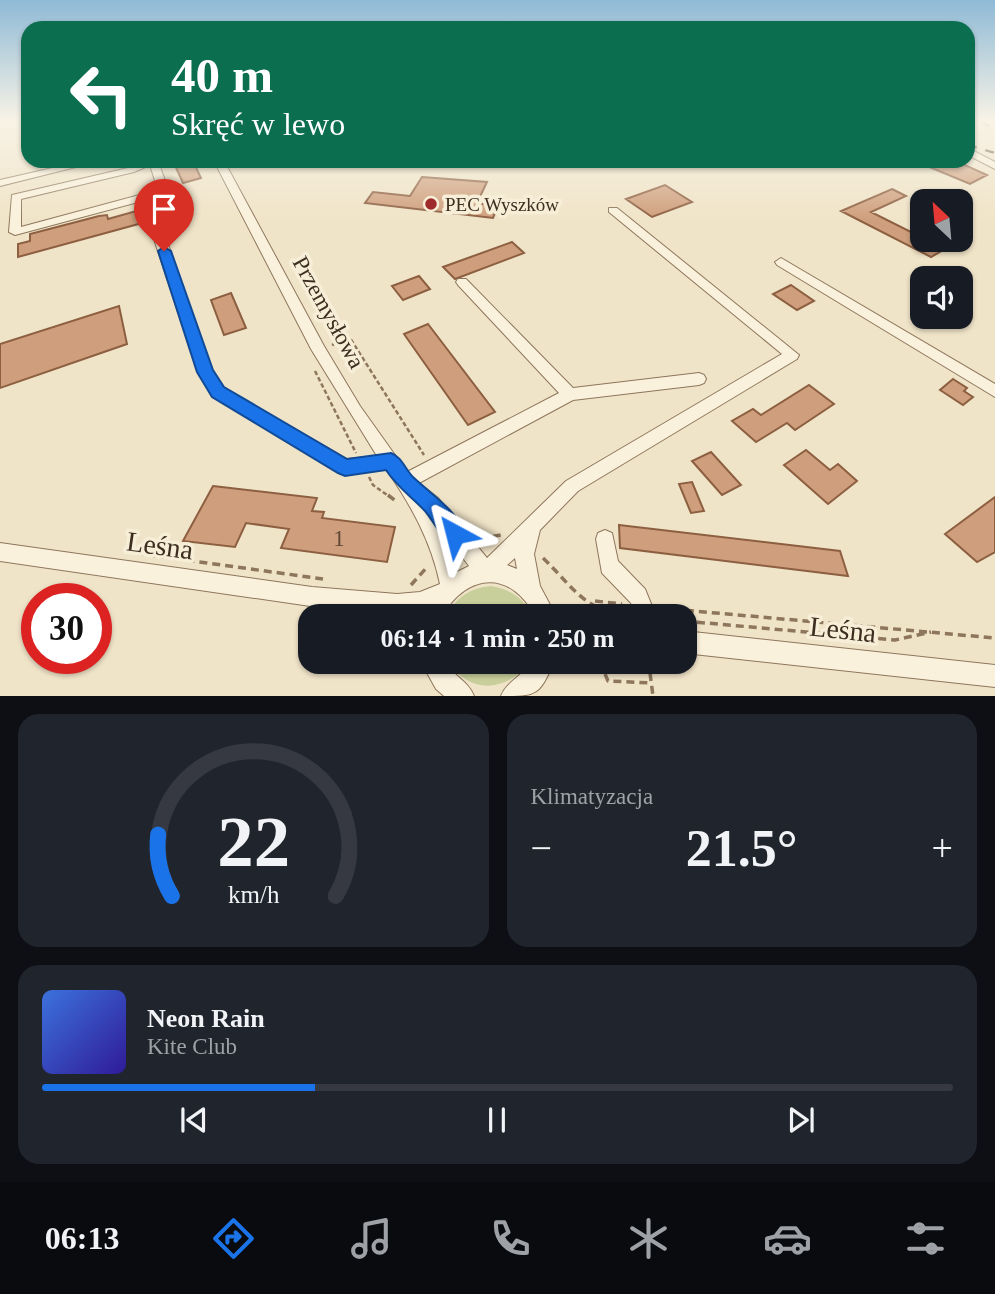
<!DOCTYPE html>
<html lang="pl">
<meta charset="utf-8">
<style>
:root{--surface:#171b24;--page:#20242c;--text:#f1f3f6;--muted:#9ea1a6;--line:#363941;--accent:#1a73e8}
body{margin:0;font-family:"Times New Roman",serif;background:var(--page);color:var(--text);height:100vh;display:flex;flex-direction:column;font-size:26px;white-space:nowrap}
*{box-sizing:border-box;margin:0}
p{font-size:23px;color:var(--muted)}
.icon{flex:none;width:38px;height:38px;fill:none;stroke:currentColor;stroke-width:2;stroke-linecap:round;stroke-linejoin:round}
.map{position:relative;height:696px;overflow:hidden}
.panel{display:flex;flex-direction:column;gap:18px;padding:18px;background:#0d0f14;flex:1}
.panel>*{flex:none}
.guide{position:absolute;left:21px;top:21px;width:954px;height:147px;border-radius:21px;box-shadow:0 2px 5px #0004;background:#0b6e4f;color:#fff;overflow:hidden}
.needle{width:46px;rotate:334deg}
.buttons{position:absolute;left:910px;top:189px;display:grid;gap:14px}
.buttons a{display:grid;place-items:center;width:63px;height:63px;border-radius:14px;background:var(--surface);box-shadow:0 2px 5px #0004;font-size:35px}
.speed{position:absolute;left:21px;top:583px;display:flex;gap:14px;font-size:35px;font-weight:700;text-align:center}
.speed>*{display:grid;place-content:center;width:91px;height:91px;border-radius:50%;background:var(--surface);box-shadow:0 2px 5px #0004;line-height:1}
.speed .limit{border:10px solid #d22;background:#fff;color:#111}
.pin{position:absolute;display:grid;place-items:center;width:60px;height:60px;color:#fff;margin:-72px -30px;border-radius:50% 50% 50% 0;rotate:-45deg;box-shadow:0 0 7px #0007}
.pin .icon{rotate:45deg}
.me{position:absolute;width:77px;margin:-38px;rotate:322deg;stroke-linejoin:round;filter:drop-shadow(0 0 5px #0008)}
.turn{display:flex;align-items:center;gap:24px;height:147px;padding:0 35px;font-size:32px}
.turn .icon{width:91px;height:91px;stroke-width:2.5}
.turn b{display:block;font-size:49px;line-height:60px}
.big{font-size:52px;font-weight:600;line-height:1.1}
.panel .tile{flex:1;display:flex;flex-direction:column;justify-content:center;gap:10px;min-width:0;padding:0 24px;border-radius:21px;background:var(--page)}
.panel .dial{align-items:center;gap:0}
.dial svg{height:182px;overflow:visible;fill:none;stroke:var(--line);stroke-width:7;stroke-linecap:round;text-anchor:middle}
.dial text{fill:var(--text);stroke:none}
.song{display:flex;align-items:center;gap:21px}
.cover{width:84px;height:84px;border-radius:10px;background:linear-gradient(135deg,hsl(220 70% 55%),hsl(250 70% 35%))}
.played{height:7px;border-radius:4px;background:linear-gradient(90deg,var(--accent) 30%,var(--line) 30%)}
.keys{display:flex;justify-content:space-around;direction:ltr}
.heat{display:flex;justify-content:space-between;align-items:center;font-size:38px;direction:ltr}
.panel .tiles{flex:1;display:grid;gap:18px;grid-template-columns:1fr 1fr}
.tile:last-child{grid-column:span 2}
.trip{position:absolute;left:298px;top:604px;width:399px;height:70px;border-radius:21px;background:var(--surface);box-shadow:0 2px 5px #0004;font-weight:600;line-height:70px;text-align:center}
.dock{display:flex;height:112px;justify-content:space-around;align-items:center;background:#090b0e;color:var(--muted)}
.dock .icon{width:49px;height:49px}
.dock .selected{color:var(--accent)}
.dock b{font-size:32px;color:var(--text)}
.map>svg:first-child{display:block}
.green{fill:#c9cf9b}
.building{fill:#cf9f7d;stroke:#8d5f41;stroke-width:2}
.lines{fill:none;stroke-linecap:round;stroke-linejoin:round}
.minor-casing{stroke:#8d765c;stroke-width:2}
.path-far1{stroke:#8d765c;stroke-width:2.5;stroke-dasharray:4.5 2.5;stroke-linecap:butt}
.path{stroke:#8d765c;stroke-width:3.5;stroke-dasharray:8 5;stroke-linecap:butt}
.minor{fill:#faf1dc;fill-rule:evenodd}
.rail{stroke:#3d2e20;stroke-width:2.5;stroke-dasharray:9 9;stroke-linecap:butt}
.route{fill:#1a73e8;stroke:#114b97;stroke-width:2}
.poi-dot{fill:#9e2a2b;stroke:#f7eed8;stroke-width:2.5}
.labels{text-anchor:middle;stroke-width:7;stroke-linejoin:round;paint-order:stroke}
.far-poi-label{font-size:19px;fill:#3d2e20;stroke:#f7eed8;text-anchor:start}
.street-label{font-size:23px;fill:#3d2e20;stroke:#f7eed8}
.near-number-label{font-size:23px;fill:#624a37}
.near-street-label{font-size:28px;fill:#3d2e20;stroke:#f7eed8}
</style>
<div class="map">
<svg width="995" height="696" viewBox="0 0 995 696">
<rect width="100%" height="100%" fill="#f0e4c8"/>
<path class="green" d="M491 586C510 589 524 598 532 616H447C456 597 470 588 491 586Z
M449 662H529C508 692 469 695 449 662Z"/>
<path class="building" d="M173 161H193L201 178 183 183Z
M915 161H956L987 175 970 184Z
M422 177 487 182 477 203 498 206 493 218 365 203 373 192 410 196Z
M665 185 692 202 652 217 626 199Z
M892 189 906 196 871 212 945 249 931 257 841 211Z
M158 205 164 217 18 257V244L30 241V234L99 216 107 215 108 219Z
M512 242 524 253 455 279 443 267Z
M419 276 430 289 403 300 392 286Z
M791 285 814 301 797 310 773 294Z
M231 293 246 328 224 335 211 300Z
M119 306 127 344 0 388V344Z
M428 324 495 412 468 425 404 334Z
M953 379 967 388 964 391 973 397 963 405 940 390Z
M809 385 834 404 795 430 787 423 756 442 732 421 753 409 761 415Z
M806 450 830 470 838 464 857 481 828 504 784 465Z
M711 452 741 485 722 495 692 461Z
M692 482 704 511 691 513 679 484Z
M213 486 317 498 312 511 324 512 322 518 395 527 387 562 281 548 289 529 246 523 235 547 183 541Z
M995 497V552L977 562 945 534Z
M619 525 840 551 848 576 620 548Z"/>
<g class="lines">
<defs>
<path id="minor" d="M968 148 995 162V169L968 155Z
M83 161H100L0 186V180Z
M144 161H158L169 192 168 194 15 235 9 232 12 195 128 168ZM150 165 158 190 21 227V199L134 172Z
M214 161H224L324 346 360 406 407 472 559 393 458 285 456 282 458 279H466L573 388 699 373 704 375 706 379 704 383 699 385 573 400 419 483 438 498 487 558 566 481 782 354 609 212V208H617L799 355 797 359 578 491 540 530 534 554 540 586 556 616H535C511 570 468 572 442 616H421L423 611 397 614 375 612 376 616H338L317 607 0 561V543L312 587 397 594 420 592 440 584C431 541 411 505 386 469L345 474 339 472 213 396 198 372 150 227 152 225 156 224 162 227 212 371 223 388 347 459 377 456 311 349ZM443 532 469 566 457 572ZM515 558 517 569 507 565Z
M781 258 995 384V397L777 265 775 262Z
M605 530 612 533 618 561 645 589 656 616H636L631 603 602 573 596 539 598 533Z
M684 631 995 665V687L684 653Z
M421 662H444C453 675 469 682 474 696H444L436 689Z
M531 662H554C539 696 537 696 501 696 507 681 523 676 531 662Z"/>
</defs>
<use href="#minor" class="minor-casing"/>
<path class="path-far1" d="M332 345 350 338 424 455
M315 371 356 453
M369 477 373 485 390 497"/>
<path class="path" d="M388 495 397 502
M480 539 501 535
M135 553 323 579
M543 558C574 588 583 610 629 616
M411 585 428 566
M595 601 622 604
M660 608 995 638
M684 621 895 640 931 632
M600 662 608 681 651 683
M650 673 653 696"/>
<use href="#minor" class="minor"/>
<path class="rail" d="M981 122 995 129
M968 145 995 153"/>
</g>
<linearGradient id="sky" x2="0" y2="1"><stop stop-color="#8fbad6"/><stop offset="0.55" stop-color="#f8f3e6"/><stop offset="1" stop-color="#f8f3e6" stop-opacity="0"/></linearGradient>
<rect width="995" height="220" fill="url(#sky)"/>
<path class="route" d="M164 247 171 251 213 370 224 387 347 459 391 453C402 457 405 469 413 477 432 495 455 509 466 534L463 542 455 545C441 539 435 523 425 511 412 497 397 487 386 470L345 476 338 473 212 397 197 372 158 251Z"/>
<circle class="poi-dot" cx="431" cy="204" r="7"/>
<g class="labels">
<g class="far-poi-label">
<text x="445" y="211">PEC Wyszków</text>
</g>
<g class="street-label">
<text transform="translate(329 312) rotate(61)" y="8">Przemysłowa</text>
</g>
<g class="near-number-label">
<text x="339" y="546">1</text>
</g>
<g class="near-street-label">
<text transform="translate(160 545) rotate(8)" y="10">Leśna</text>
<text transform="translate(843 629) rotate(6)" y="10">Leśna</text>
</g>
</g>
</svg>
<div class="buttons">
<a><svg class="needle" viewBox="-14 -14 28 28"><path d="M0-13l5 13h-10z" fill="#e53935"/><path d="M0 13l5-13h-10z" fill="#9ea1a6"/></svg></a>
<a><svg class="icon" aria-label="sound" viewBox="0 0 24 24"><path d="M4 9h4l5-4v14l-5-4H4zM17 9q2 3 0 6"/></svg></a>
</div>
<div class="speed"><div class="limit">30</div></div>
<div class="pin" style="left:164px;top:251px;background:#d93025"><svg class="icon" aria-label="arrive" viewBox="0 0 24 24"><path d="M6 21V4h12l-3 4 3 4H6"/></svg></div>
<svg class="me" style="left:455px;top:534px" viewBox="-20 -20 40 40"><path d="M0-17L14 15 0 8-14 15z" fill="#1a73e8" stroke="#fff" stroke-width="4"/></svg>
<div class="trip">06:14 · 1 min · 250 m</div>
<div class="guide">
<div class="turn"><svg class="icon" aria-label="left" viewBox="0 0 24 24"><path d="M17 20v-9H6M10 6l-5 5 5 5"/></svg><div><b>40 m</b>Skręć w lewo</div></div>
</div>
</div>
<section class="panel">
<div class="tiles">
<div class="tile dial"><svg viewBox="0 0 100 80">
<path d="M14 69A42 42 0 1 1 86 69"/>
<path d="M14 69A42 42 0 0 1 8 42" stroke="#1a73e8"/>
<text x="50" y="56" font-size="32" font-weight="700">22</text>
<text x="50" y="72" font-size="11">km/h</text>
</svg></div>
<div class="tile"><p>Klimatyzacja</p>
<div class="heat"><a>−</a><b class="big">21.5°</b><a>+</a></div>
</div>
<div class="tile">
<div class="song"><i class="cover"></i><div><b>Neon Rain</b><p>Kite Club</p></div></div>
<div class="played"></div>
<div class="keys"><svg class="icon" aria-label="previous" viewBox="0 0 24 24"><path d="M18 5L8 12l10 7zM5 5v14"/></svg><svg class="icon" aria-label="pause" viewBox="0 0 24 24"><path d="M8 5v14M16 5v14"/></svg><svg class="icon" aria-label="next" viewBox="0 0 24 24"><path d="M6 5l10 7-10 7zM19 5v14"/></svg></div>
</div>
</div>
</section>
<nav class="dock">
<b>06:13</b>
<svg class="icon selected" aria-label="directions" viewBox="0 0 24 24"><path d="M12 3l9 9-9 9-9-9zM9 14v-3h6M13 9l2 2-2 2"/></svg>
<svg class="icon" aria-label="music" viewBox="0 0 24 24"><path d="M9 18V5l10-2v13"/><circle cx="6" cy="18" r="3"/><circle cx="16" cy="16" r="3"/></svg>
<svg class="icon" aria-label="phone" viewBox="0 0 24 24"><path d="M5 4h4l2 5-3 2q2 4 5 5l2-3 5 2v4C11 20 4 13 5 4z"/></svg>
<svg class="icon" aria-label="climate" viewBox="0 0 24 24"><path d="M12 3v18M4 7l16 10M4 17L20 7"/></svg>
<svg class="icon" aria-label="car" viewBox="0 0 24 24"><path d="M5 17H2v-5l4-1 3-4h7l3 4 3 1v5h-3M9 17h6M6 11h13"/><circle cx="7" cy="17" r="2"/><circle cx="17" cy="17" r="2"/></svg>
<svg class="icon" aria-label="filters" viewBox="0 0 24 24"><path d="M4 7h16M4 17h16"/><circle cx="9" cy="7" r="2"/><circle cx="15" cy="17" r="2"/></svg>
</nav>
